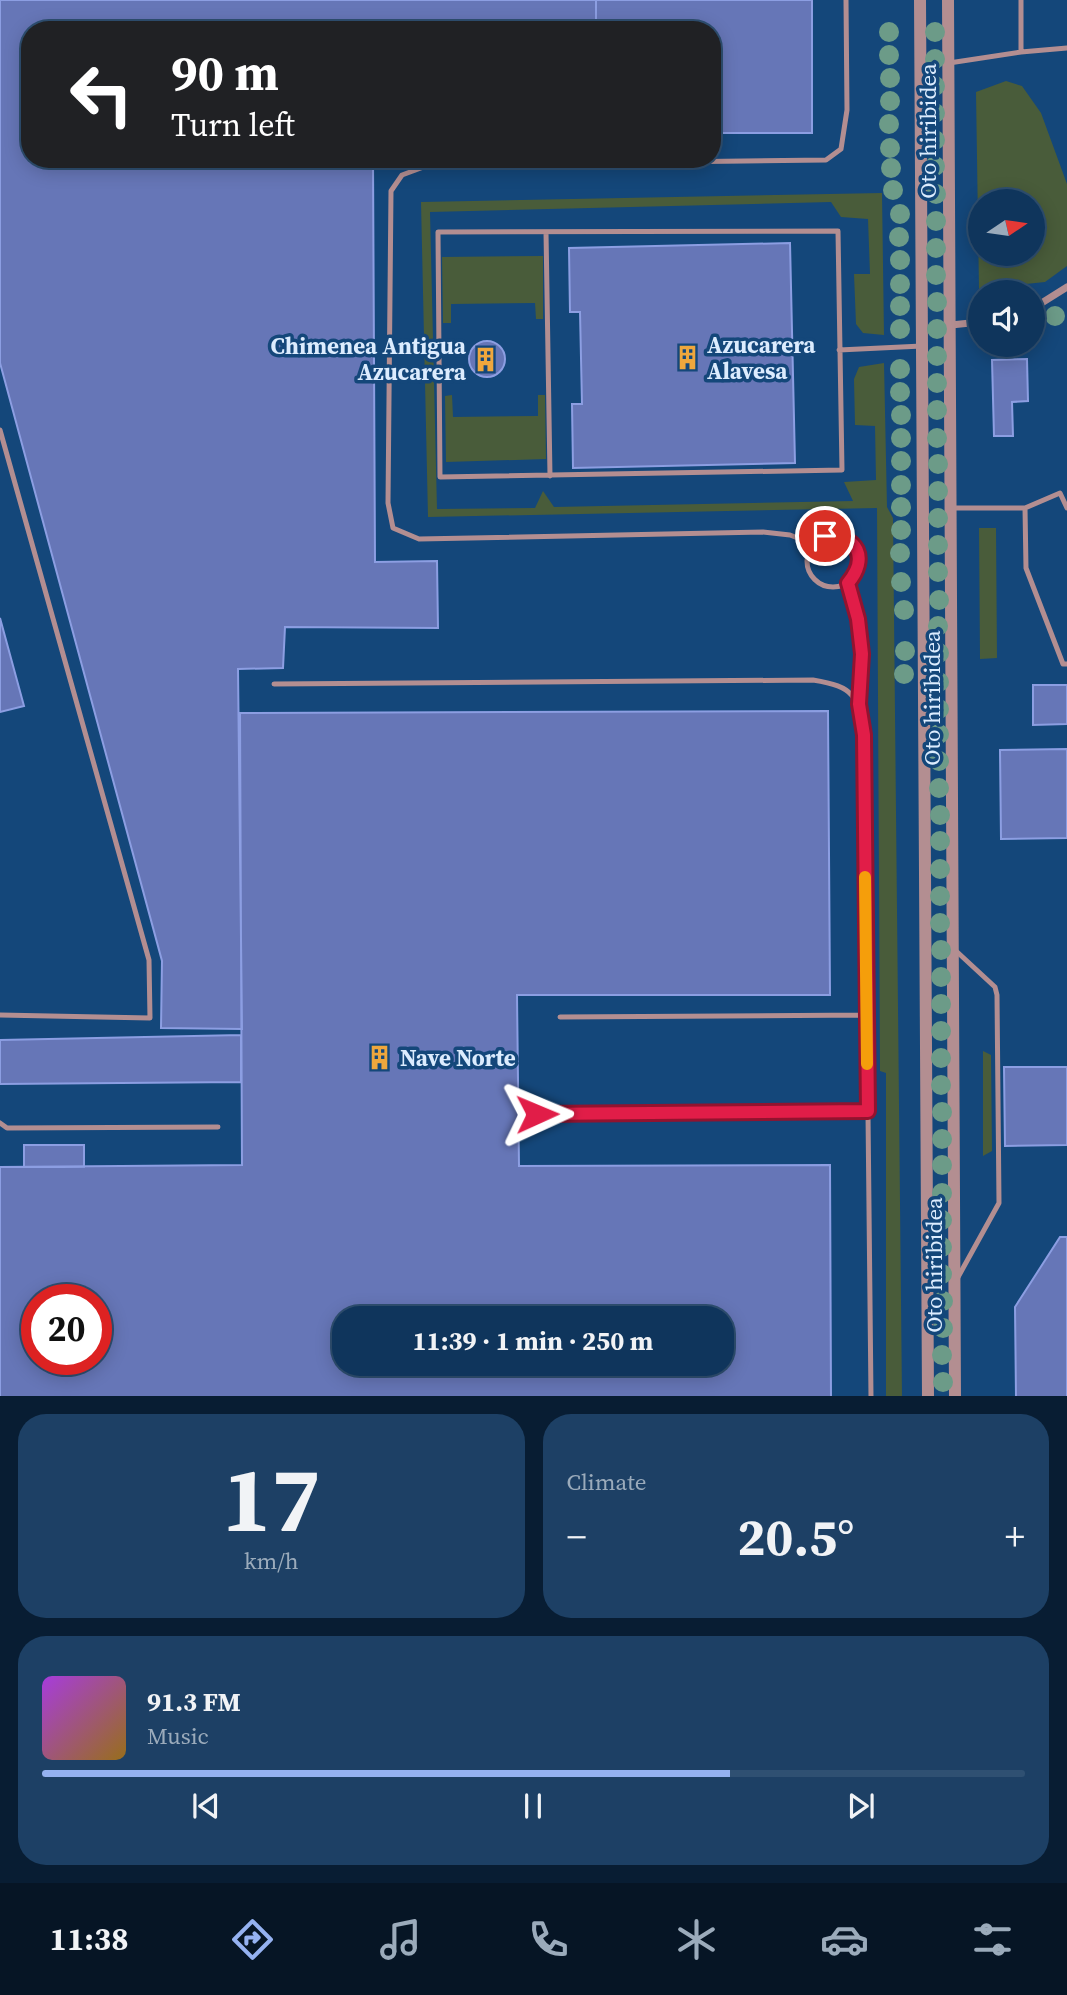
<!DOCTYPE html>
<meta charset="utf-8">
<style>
:root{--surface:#0f355c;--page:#1d4065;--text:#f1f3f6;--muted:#9babbb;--line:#2f5072;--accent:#95b2f1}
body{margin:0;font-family:"Source Serif 4",serif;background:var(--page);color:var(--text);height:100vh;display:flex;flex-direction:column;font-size:26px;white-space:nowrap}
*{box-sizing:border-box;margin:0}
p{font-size:23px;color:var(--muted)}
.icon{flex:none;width:38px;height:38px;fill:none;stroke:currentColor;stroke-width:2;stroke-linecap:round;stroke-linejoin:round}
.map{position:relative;height:1396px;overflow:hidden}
.panel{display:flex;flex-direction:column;gap:18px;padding:18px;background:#081d33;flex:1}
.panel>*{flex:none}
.guide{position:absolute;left:21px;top:21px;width:700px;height:147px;border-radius:28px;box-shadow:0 4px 18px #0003,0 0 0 2px var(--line);background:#202124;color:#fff;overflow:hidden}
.needle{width:46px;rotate:77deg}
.fabs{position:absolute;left:968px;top:189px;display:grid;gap:14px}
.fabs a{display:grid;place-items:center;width:77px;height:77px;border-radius:50%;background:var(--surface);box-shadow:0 4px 18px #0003,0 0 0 2px var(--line);font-size:35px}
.speed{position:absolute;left:21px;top:1284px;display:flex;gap:14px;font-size:35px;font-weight:700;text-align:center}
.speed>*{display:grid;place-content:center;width:91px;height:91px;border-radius:50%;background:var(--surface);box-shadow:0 4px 18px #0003,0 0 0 2px var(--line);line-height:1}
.speed .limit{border:10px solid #d22;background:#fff;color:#111}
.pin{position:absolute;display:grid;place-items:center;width:60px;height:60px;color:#fff;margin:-30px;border:4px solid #fff;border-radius:50%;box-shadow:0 2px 7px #0007}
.me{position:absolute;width:77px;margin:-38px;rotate:89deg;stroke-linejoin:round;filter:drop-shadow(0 0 5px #0008)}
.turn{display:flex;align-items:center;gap:24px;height:147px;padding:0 35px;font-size:32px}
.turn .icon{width:91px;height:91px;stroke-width:2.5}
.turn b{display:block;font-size:49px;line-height:60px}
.big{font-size:52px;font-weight:700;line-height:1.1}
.panel .tile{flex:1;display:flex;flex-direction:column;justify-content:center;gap:10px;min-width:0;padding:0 24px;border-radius:28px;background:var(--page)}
.panel .dial{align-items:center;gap:0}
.dial b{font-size:91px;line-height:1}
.song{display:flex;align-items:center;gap:21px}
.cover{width:84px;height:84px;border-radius:10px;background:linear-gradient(135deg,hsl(280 70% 55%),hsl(40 70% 35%))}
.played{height:7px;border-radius:4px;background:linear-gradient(90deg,var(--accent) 70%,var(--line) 70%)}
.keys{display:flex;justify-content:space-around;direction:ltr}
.heat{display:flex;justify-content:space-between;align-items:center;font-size:38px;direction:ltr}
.panel .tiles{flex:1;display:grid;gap:18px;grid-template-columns:1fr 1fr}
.tile:last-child{grid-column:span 2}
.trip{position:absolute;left:332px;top:1306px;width:402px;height:70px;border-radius:28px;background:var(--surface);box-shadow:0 4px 18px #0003,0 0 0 2px var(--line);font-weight:700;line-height:70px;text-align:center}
.dock{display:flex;height:112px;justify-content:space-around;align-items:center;background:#061525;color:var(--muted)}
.dock .icon{width:49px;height:49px}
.dock .selected{color:var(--accent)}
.dock b{font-size:32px;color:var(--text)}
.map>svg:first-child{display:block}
.green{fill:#495c3a;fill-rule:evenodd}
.building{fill:#6676b7;stroke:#8c9ee2;stroke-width:2;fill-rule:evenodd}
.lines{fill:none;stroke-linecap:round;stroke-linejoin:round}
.service{stroke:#b38e91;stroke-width:5}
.minor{stroke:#b38e91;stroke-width:7}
.tertiary{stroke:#b38e91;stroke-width:12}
.tree{fill:#6c9b88}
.route-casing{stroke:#92132f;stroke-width:18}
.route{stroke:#e11d48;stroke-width:12}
.slow{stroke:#f59e0b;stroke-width:12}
.labels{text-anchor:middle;stroke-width:7;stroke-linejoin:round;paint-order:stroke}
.street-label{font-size:23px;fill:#dcecfe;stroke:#14477a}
.poi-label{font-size:23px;font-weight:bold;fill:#dcecfe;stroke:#14477a;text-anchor:start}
</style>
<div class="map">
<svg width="1067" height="1397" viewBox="0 0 1067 1397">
<rect width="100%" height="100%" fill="#14477a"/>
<path class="green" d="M1006 81 1022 86 1041 113 1067 184V266L1045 282 979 289 976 92ZM1032 201V254H980V201Z
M882 193 884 335 863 333 856 324 854 274H870L868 219 841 217 831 202 430 212 437 509 535 508 543 491 554 507 853 501 844 482 876 480 875 426 855 425 854 379 859 367 884 363 887 507 893 518 902 1397 886 1396V1073L880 1071 877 508 428 517 421 202Z
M543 256V319H536L535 303 451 304V323H443L442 257Z
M452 395 453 417 538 416V395H545L546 459 446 462 445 396Z
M979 528H996L997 658 980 659Z
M983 1051 991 1055 992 1151 983 1156Z"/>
<path class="building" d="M0 0H596V30H30V159H373L375 562 437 561 438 628 285 627 283 668 238 669 242 1029 161 1028 162 961 0 363Z
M596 0H812V133H712V30H596Z
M790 243 795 463 573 468 572 404H582L580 312H570L569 248Z
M469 359a18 18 0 1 1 36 0a18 18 0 1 1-36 0Z
M1027 359 1028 401 1012 402 1013 436H994L992 360Z
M0 618 24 706 0 712Z
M1033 685H1067V724L1033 725Z
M828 711 830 995H517L519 1166 830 1165 831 1397H0V1167L242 1165 240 713ZM37 1300H96V1360H37ZM345 1318H723V1363H345Z
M1067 749V838L1001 839 1000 750Z
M241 1035V1082L0 1084V1040Z
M1004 1067H1067V1145L1005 1146Z
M24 1145H84V1167H24Z
M1060 1237H1067V1397H1016L1015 1307Z"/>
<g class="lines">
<path class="service" d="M1021 52 1067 48
M949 63 1021 52V0
M838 231 842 470 440 477 438 232Z
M546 232 550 476
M839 350 922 346
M0 430 149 960 150 1018 0 1015
M952 508H1025L1060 493 1067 508
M1025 508 1026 568 1063 664H1067
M807 561a26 26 0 1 1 52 0a26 26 0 1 1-52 0Z
M813 544 790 535 763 532 419 539 393 528 388 503 391 191 402 175 429 165 826 160 841 149 847 110 846 0
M848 583C860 627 862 659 859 704
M274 684 813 680C855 687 857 695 864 735L871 1397
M955 950 995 987 997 995 999 1203 957 1279
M560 1017 866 1015
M537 1114 868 1111
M0 1123 7 1128 218 1127"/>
<path class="minor" d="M1032 309 1067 287
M951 325 980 322"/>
<path class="tertiary" d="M920 0 928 1397
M948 0 955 1397"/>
</g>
<g class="tree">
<circle cx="889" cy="32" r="10"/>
<circle cx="935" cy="32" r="10"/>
<circle cx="889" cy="55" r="10"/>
<circle cx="935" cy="59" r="10"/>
<circle cx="890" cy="78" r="10"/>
<circle cx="935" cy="86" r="10"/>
<circle cx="890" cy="101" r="10"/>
<circle cx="935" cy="113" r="10"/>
<circle cx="889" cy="124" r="10"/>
<circle cx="935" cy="140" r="10"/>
<circle cx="890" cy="148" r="10"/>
<circle cx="935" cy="166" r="10"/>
<circle cx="891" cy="168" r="10"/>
<circle cx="893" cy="190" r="10"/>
<circle cx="936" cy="194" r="10"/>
<circle cx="900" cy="214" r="10"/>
<circle cx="936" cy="221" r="10"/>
<circle cx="899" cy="237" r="10"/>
<circle cx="936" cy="248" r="10"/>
<circle cx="900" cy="260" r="10"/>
<circle cx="936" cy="275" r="10"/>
<circle cx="900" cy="284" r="10"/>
<circle cx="937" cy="302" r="10"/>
<circle cx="900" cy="306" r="10"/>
<circle cx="1055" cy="316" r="10"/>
<circle cx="900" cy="329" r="10"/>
<circle cx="937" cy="329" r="10"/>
<circle cx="937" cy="356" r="10"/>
<circle cx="900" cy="369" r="10"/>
<circle cx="937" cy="383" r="10"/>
<circle cx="900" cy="392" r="10"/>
<circle cx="937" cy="410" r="10"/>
<circle cx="901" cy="415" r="10"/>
<circle cx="901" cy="438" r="10"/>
<circle cx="937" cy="438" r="10"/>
<circle cx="901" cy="461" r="10"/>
<circle cx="938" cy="464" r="10"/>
<circle cx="901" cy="485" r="10"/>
<circle cx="938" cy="491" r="10"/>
<circle cx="901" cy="507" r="10"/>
<circle cx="938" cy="518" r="10"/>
<circle cx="901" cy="530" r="10"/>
<circle cx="938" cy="545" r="10"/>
<circle cx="900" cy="553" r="10"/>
<circle cx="938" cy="572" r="10"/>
<circle cx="901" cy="582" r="10"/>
<circle cx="939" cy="600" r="10"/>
<circle cx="904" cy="610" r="10"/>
<circle cx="938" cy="626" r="10"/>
<circle cx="905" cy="651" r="10"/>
<circle cx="939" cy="653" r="10"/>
<circle cx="904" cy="674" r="10"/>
<circle cx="939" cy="682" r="10"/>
<circle cx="939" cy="709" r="10"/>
<circle cx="939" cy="734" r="10"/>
<circle cx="939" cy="761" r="10"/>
<circle cx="939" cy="788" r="10"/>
<circle cx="940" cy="815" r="10"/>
<circle cx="940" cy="841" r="10"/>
<circle cx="940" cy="869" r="10"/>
<circle cx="940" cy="896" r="10"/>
<circle cx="940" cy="923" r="10"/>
<circle cx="941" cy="950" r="10"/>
<circle cx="941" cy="977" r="10"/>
<circle cx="941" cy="1004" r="10"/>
<circle cx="941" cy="1031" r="10"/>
<circle cx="941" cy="1058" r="10"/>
<circle cx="941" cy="1085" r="10"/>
<circle cx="942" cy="1112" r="10"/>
<circle cx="942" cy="1139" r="10"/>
<circle cx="942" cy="1165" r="10"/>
<circle cx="942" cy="1193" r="10"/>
<circle cx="942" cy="1220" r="10"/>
<circle cx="942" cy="1247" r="10"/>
<circle cx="942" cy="1274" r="10"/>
<circle cx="943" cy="1301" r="10"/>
<circle cx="943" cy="1328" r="10"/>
<circle cx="942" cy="1355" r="10"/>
<circle cx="943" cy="1382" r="10"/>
</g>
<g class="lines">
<defs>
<path id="route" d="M537 1114 868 1111 864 735 859 704 862 654 858 619 848 583C869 558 858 535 825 536"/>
</defs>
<use href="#route" class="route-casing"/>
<use href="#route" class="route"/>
<path class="slow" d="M865 877 867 1064"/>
</g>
<defs>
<symbol id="building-bare" viewBox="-9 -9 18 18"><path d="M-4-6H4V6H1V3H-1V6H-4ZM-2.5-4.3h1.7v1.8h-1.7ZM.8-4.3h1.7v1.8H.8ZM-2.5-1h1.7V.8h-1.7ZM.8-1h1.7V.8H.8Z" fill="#efa73d" stroke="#14477a" stroke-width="2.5" paint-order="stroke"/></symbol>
</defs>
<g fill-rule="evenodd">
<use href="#building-bare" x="670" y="340" width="35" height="35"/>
<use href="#building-bare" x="468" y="342" width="35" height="35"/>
<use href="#building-bare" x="362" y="1040" width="35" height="35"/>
</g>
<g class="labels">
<g class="street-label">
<text transform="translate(928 131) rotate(-90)" y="8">Oto hiribidea</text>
<text transform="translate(932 698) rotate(-90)" y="8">Oto hiribidea</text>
<text transform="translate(934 1265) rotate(-90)" y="8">Oto hiribidea</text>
</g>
<g class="poi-label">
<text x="707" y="353">Azucarera<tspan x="707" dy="26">Alavesa</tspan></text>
<text x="466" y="354" text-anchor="end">Chimenea Antigua<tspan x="466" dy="26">Azucarera</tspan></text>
<text x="400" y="1066">Nave Norte</text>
</g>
</g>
</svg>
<div class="fabs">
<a><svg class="needle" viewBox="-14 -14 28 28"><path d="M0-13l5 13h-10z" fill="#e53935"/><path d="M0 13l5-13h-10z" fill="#9babbb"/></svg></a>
<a><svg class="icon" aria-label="sound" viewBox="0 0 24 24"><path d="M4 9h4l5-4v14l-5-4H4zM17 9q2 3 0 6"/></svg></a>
</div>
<div class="speed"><div class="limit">20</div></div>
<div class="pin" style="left:825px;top:536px;background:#d93025"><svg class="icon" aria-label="arrive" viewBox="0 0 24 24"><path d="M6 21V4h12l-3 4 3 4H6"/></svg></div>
<svg class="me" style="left:537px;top:1114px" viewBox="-20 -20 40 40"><path d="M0-17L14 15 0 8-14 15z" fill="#e11d48" stroke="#fff" stroke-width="4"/></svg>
<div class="trip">11:39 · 1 min · 250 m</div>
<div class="guide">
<div class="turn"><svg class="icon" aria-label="left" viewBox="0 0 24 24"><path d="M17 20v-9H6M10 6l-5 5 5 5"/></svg><div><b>90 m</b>Turn left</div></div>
</div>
</div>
<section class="panel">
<div class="tiles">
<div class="tile dial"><b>17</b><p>km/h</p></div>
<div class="tile"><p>Climate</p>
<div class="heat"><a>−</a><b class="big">20.5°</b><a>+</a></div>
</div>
<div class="tile">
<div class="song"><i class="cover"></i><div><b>91.3 FM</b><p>Music</p></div></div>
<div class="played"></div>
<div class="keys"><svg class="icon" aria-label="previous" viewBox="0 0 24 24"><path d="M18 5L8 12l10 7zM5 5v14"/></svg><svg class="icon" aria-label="pause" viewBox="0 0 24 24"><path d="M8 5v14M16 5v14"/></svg><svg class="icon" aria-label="next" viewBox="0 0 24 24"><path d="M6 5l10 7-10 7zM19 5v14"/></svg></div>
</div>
</div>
</section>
<nav class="dock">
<b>11:38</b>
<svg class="icon selected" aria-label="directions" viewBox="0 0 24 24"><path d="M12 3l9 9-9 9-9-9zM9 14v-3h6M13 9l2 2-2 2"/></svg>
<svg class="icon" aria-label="music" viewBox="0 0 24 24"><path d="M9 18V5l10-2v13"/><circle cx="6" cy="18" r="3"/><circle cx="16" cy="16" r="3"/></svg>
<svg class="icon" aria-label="phone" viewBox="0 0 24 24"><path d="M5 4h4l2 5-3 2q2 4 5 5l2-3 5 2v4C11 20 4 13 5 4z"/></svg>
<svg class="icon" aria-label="climate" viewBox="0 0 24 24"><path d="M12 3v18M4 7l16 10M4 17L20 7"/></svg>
<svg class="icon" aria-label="car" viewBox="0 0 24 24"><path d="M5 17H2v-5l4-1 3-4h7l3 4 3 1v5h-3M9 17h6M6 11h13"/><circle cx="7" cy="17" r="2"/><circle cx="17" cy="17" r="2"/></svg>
<svg class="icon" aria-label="filters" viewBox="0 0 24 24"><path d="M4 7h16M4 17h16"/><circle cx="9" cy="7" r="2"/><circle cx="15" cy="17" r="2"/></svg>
</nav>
